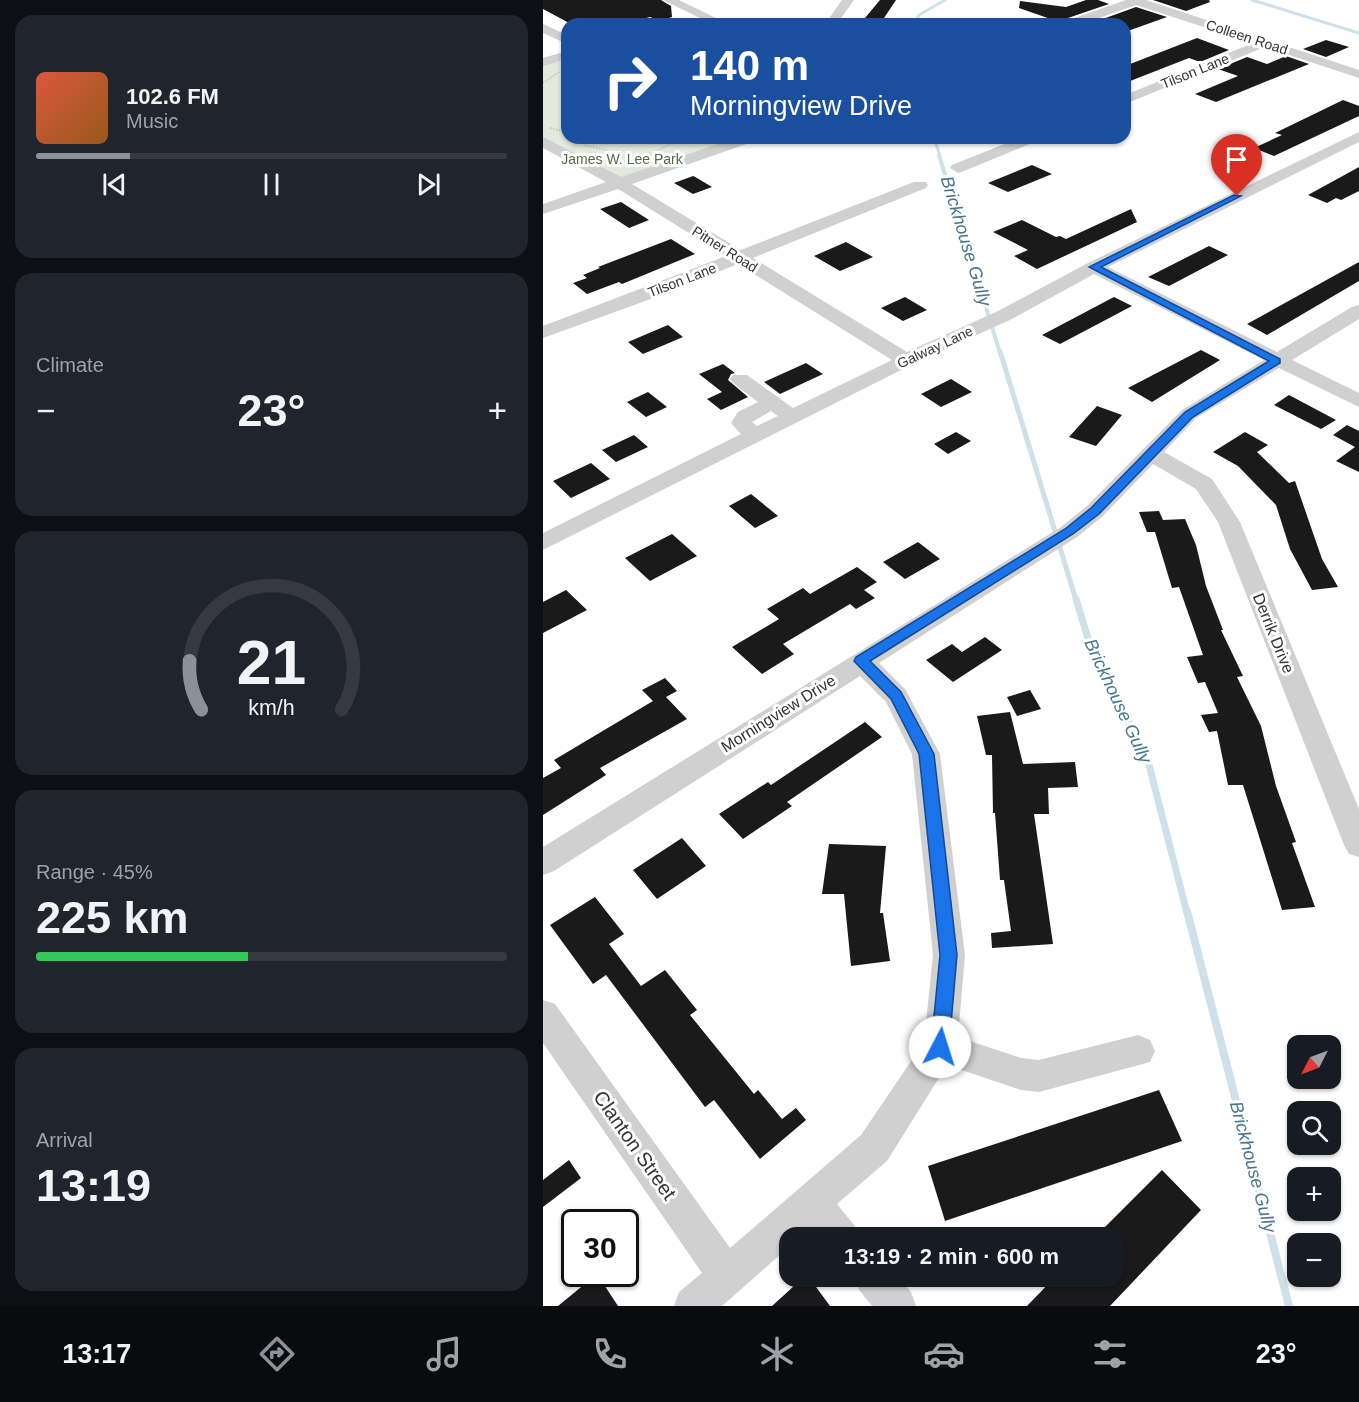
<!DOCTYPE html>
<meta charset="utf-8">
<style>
:root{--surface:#171b24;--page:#20242c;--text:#f1f3f6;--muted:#9ea1a6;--line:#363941;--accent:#8c9099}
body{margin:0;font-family:Arial,sans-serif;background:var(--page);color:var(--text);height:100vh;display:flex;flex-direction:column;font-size:22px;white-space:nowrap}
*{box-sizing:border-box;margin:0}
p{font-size:20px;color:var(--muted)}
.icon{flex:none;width:33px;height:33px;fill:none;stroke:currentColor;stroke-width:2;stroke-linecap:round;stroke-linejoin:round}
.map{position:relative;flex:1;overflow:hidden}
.sheet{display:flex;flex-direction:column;gap:15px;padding:15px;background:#0d0f14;width:543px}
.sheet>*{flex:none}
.guide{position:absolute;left:18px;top:18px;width:570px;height:126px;border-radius:18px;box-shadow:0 2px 4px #0004;background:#1a4fa0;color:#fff;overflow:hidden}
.needle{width:39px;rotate:228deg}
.fabs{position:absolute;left:744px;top:1035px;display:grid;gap:12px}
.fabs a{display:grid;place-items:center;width:54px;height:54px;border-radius:12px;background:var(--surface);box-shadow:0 2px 4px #0004;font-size:30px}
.speed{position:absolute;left:18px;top:1209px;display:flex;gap:12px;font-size:30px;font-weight:700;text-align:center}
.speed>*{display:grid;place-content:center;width:78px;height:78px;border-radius:50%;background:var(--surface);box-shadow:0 2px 4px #0004;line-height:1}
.speed .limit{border:3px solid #111;border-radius:9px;background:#fff;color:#111}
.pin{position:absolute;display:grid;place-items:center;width:51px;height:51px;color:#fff;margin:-62px -26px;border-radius:50% 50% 50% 0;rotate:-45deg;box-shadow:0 0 6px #0007}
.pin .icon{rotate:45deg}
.me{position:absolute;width:66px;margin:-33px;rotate:5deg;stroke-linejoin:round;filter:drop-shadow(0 0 4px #0008)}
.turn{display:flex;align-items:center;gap:21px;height:126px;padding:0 30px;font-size:27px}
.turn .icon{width:78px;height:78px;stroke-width:2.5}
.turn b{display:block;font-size:42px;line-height:51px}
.big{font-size:45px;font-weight:800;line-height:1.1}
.sheet .card{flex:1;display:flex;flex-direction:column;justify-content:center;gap:9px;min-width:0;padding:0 21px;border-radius:18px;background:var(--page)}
.sheet .dial{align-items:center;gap:0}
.dial svg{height:156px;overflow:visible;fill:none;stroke:var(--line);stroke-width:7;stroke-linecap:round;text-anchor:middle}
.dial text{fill:var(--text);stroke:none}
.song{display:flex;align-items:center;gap:18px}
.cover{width:72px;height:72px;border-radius:9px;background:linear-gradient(135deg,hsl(10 70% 55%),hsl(30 70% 35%))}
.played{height:6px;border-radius:3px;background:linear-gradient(90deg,var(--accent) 20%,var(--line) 20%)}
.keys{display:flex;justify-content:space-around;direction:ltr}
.heat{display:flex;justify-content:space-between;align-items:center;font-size:33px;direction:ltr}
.charge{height:9px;border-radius:4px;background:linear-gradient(90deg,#34c759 45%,var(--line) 0)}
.trip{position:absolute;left:236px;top:1227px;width:345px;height:60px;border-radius:18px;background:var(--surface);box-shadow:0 2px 4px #0004;font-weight:800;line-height:60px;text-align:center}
.tabs{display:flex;height:96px;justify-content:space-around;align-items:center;background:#090b0e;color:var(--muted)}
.tabs .icon{width:42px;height:42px}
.tabs .selected{color:var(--accent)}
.tabs b{font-size:27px;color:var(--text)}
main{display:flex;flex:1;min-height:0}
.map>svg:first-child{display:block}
.green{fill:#e3e9dd}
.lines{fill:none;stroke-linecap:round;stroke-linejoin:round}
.stream-far4{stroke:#cee0e9;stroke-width:3}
.stream-far3{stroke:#cee0e9;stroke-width:4}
.stream-far2{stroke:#cee0e9;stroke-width:5}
.stream-far1{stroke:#cee0e9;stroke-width:7}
.stream{stroke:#cee0e9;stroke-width:8}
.building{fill:#1a1a1a}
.path{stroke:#cacaca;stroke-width:2;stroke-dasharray:1.5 1.5;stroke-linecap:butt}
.minor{fill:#d0d0d0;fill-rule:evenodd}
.route{fill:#1a73e8;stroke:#114b97;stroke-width:1.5}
.labels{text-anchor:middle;stroke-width:6;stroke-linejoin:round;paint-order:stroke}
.far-street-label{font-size:14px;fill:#333;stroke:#fff}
.far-park-label{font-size:14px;fill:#586c43;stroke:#fff}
.street-label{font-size:16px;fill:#333;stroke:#fff}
.water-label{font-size:18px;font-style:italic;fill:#46768f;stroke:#fff}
.near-street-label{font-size:20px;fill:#333;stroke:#fff}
</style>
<main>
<section class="sheet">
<div class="card">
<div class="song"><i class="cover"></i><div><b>102.6 FM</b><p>Music</p></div></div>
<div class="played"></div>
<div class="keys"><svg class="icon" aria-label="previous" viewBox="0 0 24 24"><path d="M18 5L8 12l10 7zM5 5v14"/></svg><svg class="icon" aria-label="pause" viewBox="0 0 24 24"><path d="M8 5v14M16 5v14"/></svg><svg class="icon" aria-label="next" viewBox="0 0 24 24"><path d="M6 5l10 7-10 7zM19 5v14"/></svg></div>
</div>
<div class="card"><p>Climate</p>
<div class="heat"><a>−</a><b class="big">23°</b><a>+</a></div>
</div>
<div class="card dial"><svg viewBox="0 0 100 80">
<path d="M14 69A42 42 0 1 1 86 69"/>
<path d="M14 69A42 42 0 0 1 8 44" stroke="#8c9099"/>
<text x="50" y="56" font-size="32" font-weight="700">21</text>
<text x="50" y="72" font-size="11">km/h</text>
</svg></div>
<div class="card"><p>Range · 45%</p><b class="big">225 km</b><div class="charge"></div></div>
<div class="card"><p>Arrival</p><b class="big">13:19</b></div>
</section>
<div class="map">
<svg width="816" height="1306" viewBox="0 0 816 1306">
<rect width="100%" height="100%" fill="#fff"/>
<path class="green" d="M24 55V138H207L77 183 0 142V62Z"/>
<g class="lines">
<path class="stream-far4" d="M709 0 816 33
M372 24 376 15 402 0
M391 138 397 156"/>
<path class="stream-far3" d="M396 155 457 353"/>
<path class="stream-far2" d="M457 351 533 600"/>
<path class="stream-far1" d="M533 599 546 642 605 761 644 913"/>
<path class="stream" d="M644 911 746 1306"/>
</g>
<path class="building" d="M0 0H118L128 6 129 17 117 21 107 17 82 24H28L0 9Z
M337 0H353L337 24H317Z
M543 0H555L566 4 522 19 519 23 476 8 477 1 523 7Z
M610 0H666L667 2 643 11Z
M593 7 624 17 582 32V24H546Z
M654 38 686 50 657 62 646 58 582 83V66Z
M783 40 806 47 783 57 760 49Z
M743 56 766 64 673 102 652 94 695 76 675 69 704 57 724 64Z
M800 100 816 106V116L731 156 711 148 739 135 732 133Z
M489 165 509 174 465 192 445 183Z
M816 167V191L798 200 793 198 784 203 765 195Z
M150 176 154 178 169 187 150 194 131 183Z
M78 202 106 220 86 228 57 209Z
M588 209 594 222 494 269 471 256 485 250 450 232 479 220 513 237 517 236 523 239Z
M128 239 152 254 79 284 76 282 44 294 30 283 44 278 40 275 57 268 55 267Z
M303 242 330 257 297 271 271 256Z
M666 246 685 255 626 286 605 277Z
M816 262V281L724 335 704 324Z
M362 297 384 310 360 321 338 308Z
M571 297 589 306 517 344 499 335Z
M125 325 140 337 100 354 85 342Z
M658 350 677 360 609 402 585 388Z
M263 363 280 374 237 394 221 382Z
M180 364 192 373 188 374 185 380 205 397 178 410 164 399 179 392 156 374Z
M408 379 429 392 398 407 378 394Z
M105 392 124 407 103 417 84 402Z
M746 395 793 420 778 429 731 405Z
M554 406 579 415 553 446 526 437Z
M804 425 816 431V472L793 461 812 447 790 435Z
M413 432 428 441 405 454 391 444Z
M702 432 725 445 714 452 746 483 752 481 779 559 795 587 769 590 747 549 733 505 695 466 670 452Z
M91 435 105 447 73 462 59 450Z
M48 463 67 479 28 498 10 481Z
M208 494 235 516 212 528 186 506Z
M616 511 620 520 642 519 653 545 663 586 680 630H678L700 676 694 677 718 726 733 786 753 842 749 843 772 907 739 910 700 785H685L674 731 666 732 658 715 675 713 662 682 655 683 644 657 660 655 636 587 629 588 612 532H604L596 512Z
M129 534 154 556 107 581 82 558Z
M375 542 397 559 362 579 340 562Z
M314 567 334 582 321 590 332 598 313 609 307 604 240 644 251 654 219 674 189 647 236 619 224 609 260 588 267 594Z
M23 590 44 610 0 633V602Z
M442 637 459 650 410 682 383 660 409 644 419 652Z
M122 678 134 691 123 697 144 719 57 768 63 775 0 815V778L18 768 11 760 110 701 99 690Z
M487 690 498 709 474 716 464 697Z
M467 712 480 764 532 762 535 787 505 788 506 814H491L510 944 449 948 448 933 468 931 461 880H457L452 813H450L449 755H443L434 716Z
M322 722 339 737 244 802 249 806 200 839 176 814 225 782 228 785Z
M139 838 163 866 114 899 90 870Z
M286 844 343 846 337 913H340L347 961 308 966 301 894H279Z
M52 897 81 934 66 944 98 986 122 970 154 1010 147 1015 211 1094 215 1090 239 1119 253 1108 263 1120 217 1159 171 1100 162 1107 63 975 50 984 7 925Z
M616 1090 639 1141 402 1221 385 1166Z
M26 1160 38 1178 0 1207V1180Z
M619 1170 658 1210 567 1306H484L513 1276H570V1238H551Z
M54 1274 75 1306H15Z
M262 1276H265L287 1306H229Z"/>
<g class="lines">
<path class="path" d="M0 83 16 72
M7 128 24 132
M41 145 63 150 80 162H89
M107 155 127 144 152 138"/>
<path class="minor" d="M120 0H136L185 24H169Z
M299 0H311L294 24H282Z
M583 0H603L816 70V78L722 47 582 104V95L710 43 593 5 539 24H521L523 21Z
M470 18 482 24H465L466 19Z
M0 24 24 35V44L0 33Z
M24 51V59L0 66V58Z
M816 132V142L565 267 734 352 809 307 816 305V319L749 360 816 393V407L736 368 653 418 621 452 669 479 697 522 816 809V857L806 854 801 845 675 522 653 489 610 464 560 516 534 537 336 663 362 689 397 754 422 955 415 1037 478 1058 496 1060 595 1035 607 1040 612 1051 607 1062 496 1092 478 1090 404 1065 344 1161 294 1204 311 1225 317 1238H274L267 1229 257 1238H246V1247L179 1306H131L136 1292 159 1273 0 1043V1000L12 1004 187 1248 318 1135 381 1042 390 955 369 754 343 702 317 676 11 871 0 875V847L518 527 544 506 639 410 721 360 551 274 469 319 370 364 0 550V533L198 434 188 423 195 412 215 402 190 383 187 379 190 375H204L250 408 349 360 195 264 105 300 0 338V326L183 256 75 189 0 214V204L63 182 0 148V137L78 177 192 138H214L212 141 89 184 198 250 371 182H383L385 185 383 188 210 258 364 352 455 311 545 263ZM228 411 235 416 214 426 209 422Z
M476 138H496L494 141 421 171 415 173 407 168 409 165Z
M311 1276H355L368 1292 373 1306H329L316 1290Z"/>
</g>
<path class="route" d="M691 195 698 196 558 267 737 359V363L650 417 556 514 530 534 327 661 358 692 391 754 414 955 406 1047 404 1053 397 1056 391 1053 388 1047 397 955 376 754 348 699 311 661 313 657 522 529 548 508 642 412 726 361 546 267Z"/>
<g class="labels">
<g class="far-street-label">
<text transform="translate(704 37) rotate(18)" y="5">Colleen Road</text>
<text transform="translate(652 71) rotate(-22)" y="5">Tilson Lane</text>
<text transform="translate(182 249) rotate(32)" y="5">Pitner Road</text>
<text transform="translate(139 280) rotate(-21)" y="5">Tilson Lane</text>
<text transform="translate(392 347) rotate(-25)" y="5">Galway Lane</text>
</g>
<g class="far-park-label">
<text x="79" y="164">James W. Lee Park</text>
</g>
<g class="street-label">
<text transform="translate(731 633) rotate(68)" y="6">Derrik Drive</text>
<text transform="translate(235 713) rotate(-32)" y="6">Morningview Drive</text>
</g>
<g class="water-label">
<text transform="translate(423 241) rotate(73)" y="6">Brickhouse Gully</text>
<text transform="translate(575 701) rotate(65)" y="6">Brickhouse Gully</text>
<text transform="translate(710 1167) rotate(75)" y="6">Brickhouse Gully</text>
</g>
<g class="near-street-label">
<text transform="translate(92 1145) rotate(55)" y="7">Clanton Street</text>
</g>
</g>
</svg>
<div class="fabs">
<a><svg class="needle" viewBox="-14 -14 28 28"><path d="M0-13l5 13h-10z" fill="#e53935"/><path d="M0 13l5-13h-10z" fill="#9ea1a6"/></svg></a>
<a><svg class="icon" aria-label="search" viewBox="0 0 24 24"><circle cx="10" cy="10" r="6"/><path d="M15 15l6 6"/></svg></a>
<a>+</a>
<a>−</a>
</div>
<div class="speed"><div class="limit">30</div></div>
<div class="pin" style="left:694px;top:196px;background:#d93025"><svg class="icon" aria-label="arrive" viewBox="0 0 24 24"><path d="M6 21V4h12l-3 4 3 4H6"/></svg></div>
<svg class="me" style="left:397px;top:1047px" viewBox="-20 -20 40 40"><circle r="19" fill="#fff"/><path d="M0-13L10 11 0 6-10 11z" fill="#1a73e8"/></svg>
<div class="trip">13:19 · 2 min · 600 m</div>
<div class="guide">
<div class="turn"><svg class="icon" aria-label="right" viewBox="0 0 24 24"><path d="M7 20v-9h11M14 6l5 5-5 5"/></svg><div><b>140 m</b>Morningview Drive</div></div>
</div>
</div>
</main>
<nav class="tabs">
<b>13:17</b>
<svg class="icon selected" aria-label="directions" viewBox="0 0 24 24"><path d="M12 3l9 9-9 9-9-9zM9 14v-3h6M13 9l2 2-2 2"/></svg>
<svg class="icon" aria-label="music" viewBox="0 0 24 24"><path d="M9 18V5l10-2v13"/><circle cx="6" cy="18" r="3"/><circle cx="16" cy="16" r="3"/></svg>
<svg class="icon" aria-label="phone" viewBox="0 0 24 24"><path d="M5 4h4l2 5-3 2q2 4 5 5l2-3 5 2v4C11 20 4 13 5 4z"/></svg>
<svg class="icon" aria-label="climate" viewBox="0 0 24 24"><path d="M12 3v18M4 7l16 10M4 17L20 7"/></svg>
<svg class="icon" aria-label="car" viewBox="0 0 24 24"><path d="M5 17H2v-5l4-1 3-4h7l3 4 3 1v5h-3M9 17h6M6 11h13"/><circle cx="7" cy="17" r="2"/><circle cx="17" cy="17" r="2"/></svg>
<svg class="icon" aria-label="filters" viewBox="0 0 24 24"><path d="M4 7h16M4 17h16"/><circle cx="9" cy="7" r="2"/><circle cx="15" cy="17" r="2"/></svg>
<b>23°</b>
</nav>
